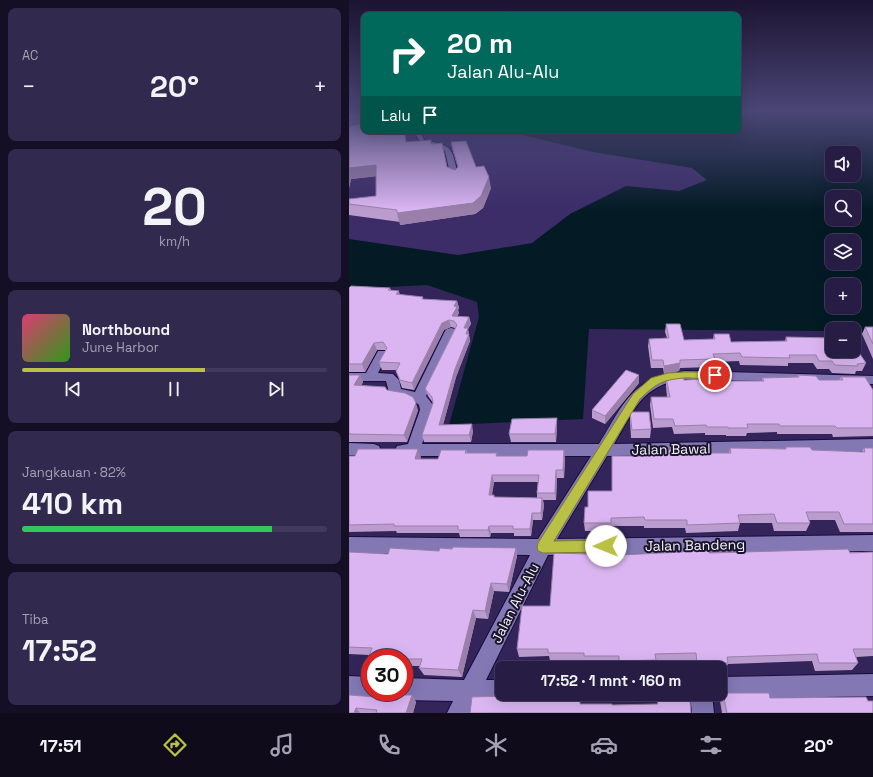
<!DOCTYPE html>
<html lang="id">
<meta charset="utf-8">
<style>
:root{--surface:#261c44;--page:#32294f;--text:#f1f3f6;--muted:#a4a1b2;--line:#423a5d;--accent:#bac045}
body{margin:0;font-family:"Space Grotesk",sans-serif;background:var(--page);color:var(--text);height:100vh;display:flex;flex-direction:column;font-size:15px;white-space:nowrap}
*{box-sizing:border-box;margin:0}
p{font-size:13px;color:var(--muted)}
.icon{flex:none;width:22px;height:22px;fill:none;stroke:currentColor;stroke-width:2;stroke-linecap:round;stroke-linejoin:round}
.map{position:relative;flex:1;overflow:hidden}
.details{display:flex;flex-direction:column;gap:8px;padding:8px;background:#150f25;width:349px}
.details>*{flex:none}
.top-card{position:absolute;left:12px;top:12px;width:380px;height:122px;border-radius:8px;box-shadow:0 4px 16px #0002,0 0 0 1px var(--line);background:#00695c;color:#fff;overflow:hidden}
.fabs{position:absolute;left:476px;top:146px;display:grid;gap:8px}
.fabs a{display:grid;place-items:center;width:36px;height:36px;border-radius:8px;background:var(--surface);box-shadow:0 4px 16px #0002,0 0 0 1px var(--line);font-size:20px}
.speed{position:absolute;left:12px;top:649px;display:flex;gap:8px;font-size:20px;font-weight:700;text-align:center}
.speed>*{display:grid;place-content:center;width:52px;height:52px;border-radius:50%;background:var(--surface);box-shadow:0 4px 16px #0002,0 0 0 1px var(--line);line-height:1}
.speed .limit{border:6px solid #d22;background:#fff;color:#111}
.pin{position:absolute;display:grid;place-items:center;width:34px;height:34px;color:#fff;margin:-17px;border:2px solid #fff;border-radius:50%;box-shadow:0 1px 4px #0007}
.me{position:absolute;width:44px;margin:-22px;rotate:269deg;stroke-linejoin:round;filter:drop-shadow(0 0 3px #0008)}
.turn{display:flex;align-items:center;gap:14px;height:84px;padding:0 20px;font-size:18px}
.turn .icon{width:52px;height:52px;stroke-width:2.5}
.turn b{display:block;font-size:28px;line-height:34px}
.then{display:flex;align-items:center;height:38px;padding:0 20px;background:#0003;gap:8px;font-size:15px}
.big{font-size:30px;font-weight:700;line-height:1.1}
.details .tile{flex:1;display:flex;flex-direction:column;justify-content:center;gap:6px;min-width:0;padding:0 14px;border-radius:8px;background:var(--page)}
.details .dial{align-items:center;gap:0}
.dial b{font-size:52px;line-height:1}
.song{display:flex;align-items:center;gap:12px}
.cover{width:48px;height:48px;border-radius:6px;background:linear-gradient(135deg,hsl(340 70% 55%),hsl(110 70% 35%))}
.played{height:4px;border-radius:2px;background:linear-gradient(90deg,var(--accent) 60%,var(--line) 60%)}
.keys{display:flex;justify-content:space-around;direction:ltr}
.heat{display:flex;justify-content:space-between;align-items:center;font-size:22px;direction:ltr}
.charge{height:6px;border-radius:3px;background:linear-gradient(90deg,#34c759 82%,var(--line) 0)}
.trip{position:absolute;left:146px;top:661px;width:232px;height:40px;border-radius:8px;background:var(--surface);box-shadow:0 4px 16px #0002,0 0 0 1px var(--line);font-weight:700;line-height:40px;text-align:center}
.dock{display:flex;height:64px;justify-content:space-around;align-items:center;background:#0f0b1b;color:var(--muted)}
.dock .icon{width:28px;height:28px}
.dock .selected{color:var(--accent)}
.dock b{font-size:18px;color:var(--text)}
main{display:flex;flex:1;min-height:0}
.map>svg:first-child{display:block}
.built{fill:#3c2d69}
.water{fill:#041b26;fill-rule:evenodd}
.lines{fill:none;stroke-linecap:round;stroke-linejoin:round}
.minor-casing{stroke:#1b0a3e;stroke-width:2}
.minor{fill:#8378b4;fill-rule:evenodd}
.wall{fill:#bb9ccf;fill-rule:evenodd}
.shaded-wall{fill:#997fa9}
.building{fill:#dab5f1;stroke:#997fa9}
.route{fill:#bac045;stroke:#797d2d}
.labels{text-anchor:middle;stroke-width:4;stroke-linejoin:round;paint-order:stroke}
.near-street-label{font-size:14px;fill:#f3f2f9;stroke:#19142b}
</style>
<main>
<section class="details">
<div class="tile"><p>AC</p>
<div class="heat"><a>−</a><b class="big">20°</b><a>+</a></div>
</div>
<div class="tile dial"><b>20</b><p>km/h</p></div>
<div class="tile">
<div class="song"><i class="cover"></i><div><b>Northbound</b><p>June Harbor</p></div></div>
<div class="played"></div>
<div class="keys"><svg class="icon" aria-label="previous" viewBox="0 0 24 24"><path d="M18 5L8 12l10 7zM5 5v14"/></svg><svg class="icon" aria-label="pause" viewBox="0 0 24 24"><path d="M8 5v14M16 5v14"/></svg><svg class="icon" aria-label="next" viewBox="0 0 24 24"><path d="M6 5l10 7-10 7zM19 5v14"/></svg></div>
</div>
<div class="tile"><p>Jangkauan · 82%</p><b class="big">410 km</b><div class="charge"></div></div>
<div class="tile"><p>Tiba</p><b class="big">17:52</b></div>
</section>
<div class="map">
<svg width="524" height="713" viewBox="0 0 524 713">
<rect width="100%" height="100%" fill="#33255a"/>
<path class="built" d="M0 111 15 131H179L355 164 380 184 191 250 77 264 0 255Z"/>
<path class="water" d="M389 111H524V332H505V329H483V331L240 329 234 419 100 425 130 317 128 302 78 285 0 289V239L109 255 183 243 221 214 277 186 330 191 358 180 343 168 244 152 157 131H389ZM483 153H505V175H483ZM483 197H505V219H483ZM483 241H505V263H483ZM483 285H505V307H483Z"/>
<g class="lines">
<defs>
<path id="minor" d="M65 131H71L75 140C107 146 102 149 110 178L108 179H104L102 178 96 151 91 146 71 142Z
M102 328 106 329 108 331 77 396 84 405 85 410 73 444H250C276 402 282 378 336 371L524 376V384L336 379C292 385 285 410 265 444L524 439V451L258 456 208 539 524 535V551L199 555 137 680H153V694H162L161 699 153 702 126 701 121 713H98L104 701 55 700 47 697 46 692H55V678L115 680 181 555 0 553V537L189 539 242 456H53L48 454 46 450 48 446 59 444 71 410 70 405 64 400 41 396 37 381H0V373H17L29 351H37L39 354 29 373 44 374 50 380 52 389 66 392 96 331 98 329Z
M0 443 25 444 30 446 32 450 30 454 25 456 0 455Z
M524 674V696L371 699 363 694H371V677Z
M0 676 21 677V692H30L28 695 21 699 0 698Z
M341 694H363L365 713H343Z"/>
</defs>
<use href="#minor" class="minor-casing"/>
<use href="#minor" class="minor"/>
</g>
<path class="wall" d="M0 111 58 142 82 144 98 167 106 170 109 167 104 152 102 142 127 167 142 188 134 208 126 214 51 225V222L0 215V199L27 196V176L2 179 0 188Z
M0 288H41L42 290 51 295 74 297V299L108 301 110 308 109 310 110 313 108 317H120L122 324 119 329 121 341 107 377 94 425 124 431 122 442H75L73 435 84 403 79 396 76 389 106 328 102 327 95 330 65 390 53 388 47 371 48 370H33L30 362 37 350H28L16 372H0Z
M317 324 335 340 364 339 365 334 382 342 436 341 437 337 482 338 483 335V351L517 363 513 371H507L506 374 483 373 480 369H468L464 363H439V366L391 365 390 361 365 362 364 367 331 368 330 371 315 374 314 368H302L299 346 300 339 318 338 316 332Z
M516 327H524V359L513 334Z
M0 375H11L14 382 12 386 38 390 69 410 58 442H0Z
M449 375 470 380H490L492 377 524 390V436L484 437 483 434H428V432L398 433 397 436H377V435H356V433L325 434 323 427 304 428 301 405 302 397H318L317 386V378L335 380 358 381H413V378L448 377Z
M290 383 256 424 243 418V410Z
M281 412 302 429 301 438H282L281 421Z
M208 418V426L207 442H162L160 434Z
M437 447 463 450 513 452 515 448H524V532H491L486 520H460L461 523 457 531H425L423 523H391L389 531 337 533 336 528H295V526H262V531H236L235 523 239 507 263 491 291 456V450L351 453H380L381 448 436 449Z
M117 450 118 453 148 456 216 457 215 478H208L207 500H194L195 505 193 520H184L182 536H165V533H142L141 537H111L110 533H48L47 531 0 532V456L72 457 71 459H89ZM145 482H189L188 493V498L146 497 145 495H143Z
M167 548 168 556 160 592 145 591 139 619 127 618 113 677 75 675 70 668V666H55V658H21V665L18 661 20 655 0 654V552L39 554 90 551 103 549Z
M334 550 360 553 524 552V656L507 657 509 663 503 670 466 671 463 661 379 664 376 670H371V668H346L345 661H307L306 668H270L269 663 236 664 235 660 201 661 200 656 170 657 168 649 201 606 270 555 334 552Z
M29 692H42L50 695H63L67 702 64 713H0V695L27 697Z
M374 693 421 698 519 701 524 713H373L371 701Z"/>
<path class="shaded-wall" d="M12 117 15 127 0 128V119Z
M55 131H56L59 152 57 142Z
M27 165 30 176 2 179 0 188V168Z
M140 177 142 188 134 208 126 214 51 225 48 213Z
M50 291 52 298 47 294Z
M108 301 110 308 109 310 110 313 105 321 103 316 105 306Z
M120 317 122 324 119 329 121 341 107 377 92 432 90 425 115 328Z
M100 320 102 327 95 330 65 390 63 383 93 323Z
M25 343 28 350 16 372 13 364Z
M331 363 330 371 315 374V366Z
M11 375 14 382 8 393 5 385Z
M290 375V383L256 424V416Z
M67 403 69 410 58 442 55 435Z
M208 418V426L207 442 206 434Z
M123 424 124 431 122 442 120 435Z
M69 449 72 457 68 466 66 459Z
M215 450 216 457 215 478 214 470Z
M207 470 208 478 207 500 206 493Z
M143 475 145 482 141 502 140 495Z
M193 498 195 505 193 520 192 513Z
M183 513 184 520 182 536 181 529Z
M140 526 142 533 141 537 139 530Z
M167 548 168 556 160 592 158 584Z
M142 583 145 591 139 619 136 611Z
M124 610 127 618 113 677 109 670Z
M63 695 67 702 64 713H57Z
M7 708 11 713H5Z"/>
<path class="building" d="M0 111H15V120L12 117 0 119Z
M15 122V131H55L57 142 82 140V144L93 143 98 167 106 170 109 167 102 142 117 141 127 167 135 166 140 177 132 196 124 203 48 213V210L0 204V199L27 196V165L0 168V126L15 123Z
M2 286 41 288 39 290 50 291 47 294 74 297 73 299 108 301 105 306 108 307 103 316 120 317 115 328H119L117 334H120L106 369 90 425 123 424 120 435H73L84 403 83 397 76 389 108 325 105 321 100 320 93 323 63 383 51 380 47 371 51 363 30 362 38 348 34 342 25 343 13 364H0V288Z
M317 324H331L335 340 366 339 365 334H380L382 342 438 341 437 337 483 338V351H505V345L517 363 508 364 509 366 486 365 483 361H470L467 355H440L441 358 393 357 391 353 364 354 366 359 331 360V363L315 366 314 360H303L300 339 320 338Z
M516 327H524V344Z
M277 370 290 375 256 416 243 410Z
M334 373 335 380 358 379V381H415L413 378 450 377 449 375 467 376 470 380H494L492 377H516L524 390V428H488L486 426H431L430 424H398L399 428H379V427H358L357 425 326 426 324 419H305L302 397H321L317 378Z
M0 375H11L5 385 36 387 38 390 56 393 64 397 67 403 55 435 0 434Z
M281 412H300L302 429 283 430Z
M208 418 206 434H160L163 419Z
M437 447H461L463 450 516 452 515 448H524V524H495L490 512H457L461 523H428L425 514 389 515 391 523 338 525V520H296L295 517 262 518V523H235L236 507H239V491H263V456H292L291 450H350L351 453H382L381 448 437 449Z
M9 449H69L66 459H89L92 450H117L116 453H148L147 456H178L179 450H215L214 470H207L206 493H188L190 475H143L140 495H145V497L193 498 192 513H183L181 529H164V526H140L139 530H109V526H45V524L0 525V456H6Z
M104 547 167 548 158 584 142 583 136 611 124 610 109 670 70 668 73 659H55V658H21V661H18L23 648 0 647V552L39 554 41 548 90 551 91 548 103 549Z
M499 549 501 553 524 552V649H504L509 663H470L468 654 378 657 379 663H348L347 653 306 654 307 660 270 661V656H235V653H199V649H168L173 606H201L205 553 270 555 334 552V550H360V553Z
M29 692H41L50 695H63L57 713H27L28 710 7 708 5 713H0V695L27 697Z
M374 693H420L421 698 517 697 519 701H524V713H378Z
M158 696 157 700 231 698V704H263V705L309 704 308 701H341L342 713H121L123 697Z"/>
<linearGradient id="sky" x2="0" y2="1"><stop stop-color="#1c1432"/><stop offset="0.53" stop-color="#4a4676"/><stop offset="1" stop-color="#4a4676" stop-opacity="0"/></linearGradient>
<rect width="524" height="210" fill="url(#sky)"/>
<path class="route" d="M336 372H366L371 375C366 382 343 377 335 378 312 380 307 384 291 399L205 541 257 540 262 542 264 546 262 551 257 552 194 553 189 551 188 547 189 543 284 394 302 378 319 373Z"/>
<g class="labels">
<g class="near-street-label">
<text transform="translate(322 449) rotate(-1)" y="5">Jalan Bawal</text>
<text transform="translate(346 545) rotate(-1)" y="5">Jalan Bandeng</text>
<text transform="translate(166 603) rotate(-63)" y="5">Jalan Alu-Alu</text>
</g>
</g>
</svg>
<div class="fabs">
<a><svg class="icon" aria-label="sound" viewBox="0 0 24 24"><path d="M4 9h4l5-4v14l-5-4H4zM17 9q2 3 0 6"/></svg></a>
<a><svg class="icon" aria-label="search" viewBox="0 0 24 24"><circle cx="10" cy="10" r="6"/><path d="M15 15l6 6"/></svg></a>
<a><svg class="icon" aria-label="layers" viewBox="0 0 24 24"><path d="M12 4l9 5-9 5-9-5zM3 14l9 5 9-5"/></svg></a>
<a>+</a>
<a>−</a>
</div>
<div class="speed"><div class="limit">30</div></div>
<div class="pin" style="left:366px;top:375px;background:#d93025"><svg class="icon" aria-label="arrive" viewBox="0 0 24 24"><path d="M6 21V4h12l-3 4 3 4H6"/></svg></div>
<svg class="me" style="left:257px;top:546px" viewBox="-20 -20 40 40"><circle r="19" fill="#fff"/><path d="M0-13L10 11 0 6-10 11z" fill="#bac045"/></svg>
<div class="trip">17:52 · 1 mnt · 160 m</div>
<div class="top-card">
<div class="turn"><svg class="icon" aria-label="right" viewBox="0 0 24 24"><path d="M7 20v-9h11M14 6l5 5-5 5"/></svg><div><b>20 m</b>Jalan Alu-Alu</div></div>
<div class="then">Lalu<svg class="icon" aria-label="arrive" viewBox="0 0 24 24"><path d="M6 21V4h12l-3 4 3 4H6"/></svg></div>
</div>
</div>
</main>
<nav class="dock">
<b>17:51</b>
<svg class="icon selected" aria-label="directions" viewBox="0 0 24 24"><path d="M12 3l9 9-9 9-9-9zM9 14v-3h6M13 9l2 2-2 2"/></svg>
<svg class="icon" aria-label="music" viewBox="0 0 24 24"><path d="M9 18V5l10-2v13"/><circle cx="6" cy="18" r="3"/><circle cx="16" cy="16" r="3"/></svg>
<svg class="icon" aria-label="phone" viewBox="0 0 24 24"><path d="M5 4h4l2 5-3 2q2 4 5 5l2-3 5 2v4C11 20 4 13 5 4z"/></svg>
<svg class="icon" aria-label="climate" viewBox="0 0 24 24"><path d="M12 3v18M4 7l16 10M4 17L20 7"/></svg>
<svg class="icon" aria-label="car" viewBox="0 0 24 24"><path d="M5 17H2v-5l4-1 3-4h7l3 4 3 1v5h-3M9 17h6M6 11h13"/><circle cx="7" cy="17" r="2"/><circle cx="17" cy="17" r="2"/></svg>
<svg class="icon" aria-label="filters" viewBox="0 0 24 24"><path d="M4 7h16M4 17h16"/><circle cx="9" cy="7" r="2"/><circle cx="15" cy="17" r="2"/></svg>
<b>20°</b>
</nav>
